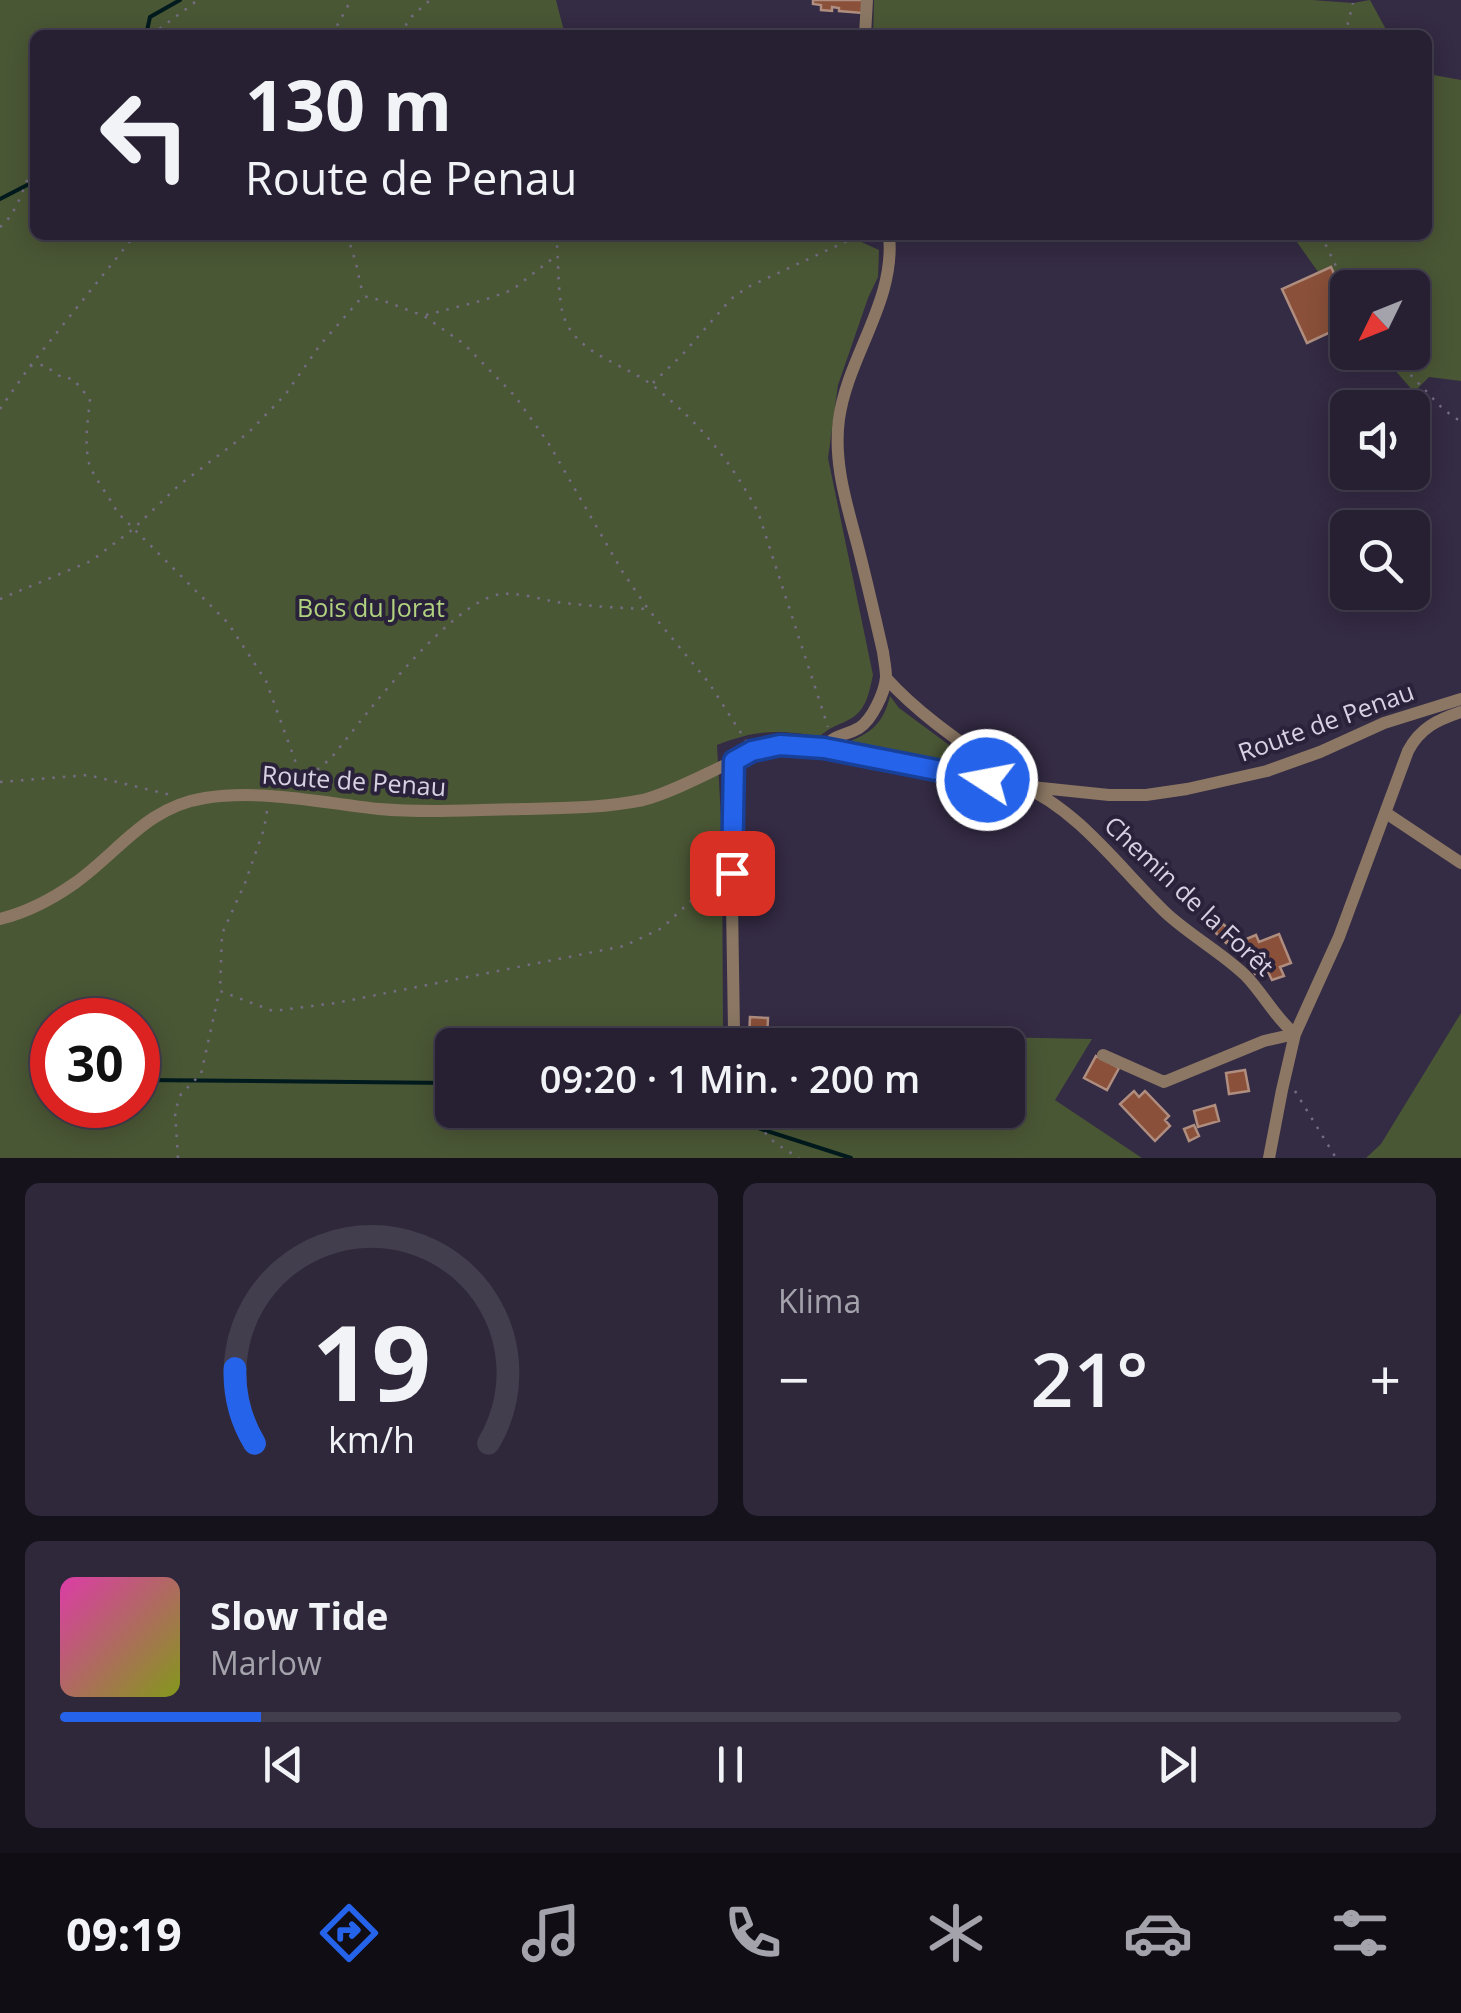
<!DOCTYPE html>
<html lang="de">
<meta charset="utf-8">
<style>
:root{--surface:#272033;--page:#2f283b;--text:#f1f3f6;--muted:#a4a3ac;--line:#433e4e;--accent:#2563eb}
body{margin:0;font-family:"Open Sans",sans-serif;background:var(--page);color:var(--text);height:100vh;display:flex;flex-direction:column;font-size:38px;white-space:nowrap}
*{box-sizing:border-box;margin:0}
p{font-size:32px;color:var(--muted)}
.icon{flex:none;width:55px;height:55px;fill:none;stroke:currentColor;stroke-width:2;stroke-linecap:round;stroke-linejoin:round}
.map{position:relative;height:1158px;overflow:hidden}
.panel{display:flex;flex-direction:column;gap:25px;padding:25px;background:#15121c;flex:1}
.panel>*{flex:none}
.hud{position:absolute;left:30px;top:30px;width:1402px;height:210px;border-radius:15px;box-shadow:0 5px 25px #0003,0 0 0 2px var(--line);background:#272033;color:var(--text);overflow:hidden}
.needle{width:65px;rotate:227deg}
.fabs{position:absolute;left:1330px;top:270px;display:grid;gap:20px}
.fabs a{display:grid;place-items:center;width:100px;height:100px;border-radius:15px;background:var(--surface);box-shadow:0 5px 25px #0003,0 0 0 2px var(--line);font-size:50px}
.speed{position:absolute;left:30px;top:998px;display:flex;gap:20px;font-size:50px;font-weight:700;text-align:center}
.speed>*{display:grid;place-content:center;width:130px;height:130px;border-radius:50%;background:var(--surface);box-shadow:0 5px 25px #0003,0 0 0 2px var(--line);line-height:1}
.speed .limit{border:15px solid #d22;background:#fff;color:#111}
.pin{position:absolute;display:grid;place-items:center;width:85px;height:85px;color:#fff;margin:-42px;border-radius:20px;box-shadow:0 5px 15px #0006}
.me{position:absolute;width:110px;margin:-55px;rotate:281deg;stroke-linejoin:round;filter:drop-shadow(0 0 8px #0008)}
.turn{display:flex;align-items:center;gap:35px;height:210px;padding:0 50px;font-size:45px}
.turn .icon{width:130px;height:130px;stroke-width:2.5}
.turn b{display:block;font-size:70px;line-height:85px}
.big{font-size:75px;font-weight:600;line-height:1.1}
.panel .card{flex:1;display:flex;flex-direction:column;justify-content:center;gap:15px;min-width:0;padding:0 35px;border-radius:15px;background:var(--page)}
.panel .dial{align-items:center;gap:0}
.dial svg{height:260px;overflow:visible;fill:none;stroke:var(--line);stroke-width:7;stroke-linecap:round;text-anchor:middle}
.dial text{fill:var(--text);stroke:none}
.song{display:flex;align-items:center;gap:30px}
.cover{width:120px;height:120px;border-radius:15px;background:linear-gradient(135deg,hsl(320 70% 55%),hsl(70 70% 35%))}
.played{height:10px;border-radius:5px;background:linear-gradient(90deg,var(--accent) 15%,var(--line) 15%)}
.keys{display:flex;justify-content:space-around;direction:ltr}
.heat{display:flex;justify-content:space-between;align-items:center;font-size:55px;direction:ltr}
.panel .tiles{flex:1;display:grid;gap:25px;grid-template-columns:1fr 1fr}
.card:last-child{grid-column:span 2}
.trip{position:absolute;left:435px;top:1028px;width:590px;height:100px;border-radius:15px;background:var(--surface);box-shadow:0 5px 25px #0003,0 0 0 2px var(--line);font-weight:600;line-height:100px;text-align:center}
.tabs{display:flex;height:160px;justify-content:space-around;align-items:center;background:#100d14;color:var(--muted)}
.tabs .icon{width:70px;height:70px}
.tabs .active{color:var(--accent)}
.tabs b{font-size:45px;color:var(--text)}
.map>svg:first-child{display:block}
.green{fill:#4a5735;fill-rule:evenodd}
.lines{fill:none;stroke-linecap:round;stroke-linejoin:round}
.stream{stroke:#001a1d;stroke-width:4}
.building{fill:#8a5039;stroke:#af8d7f;stroke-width:2.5}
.path{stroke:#746c82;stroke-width:2.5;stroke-dasharray:2.5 8;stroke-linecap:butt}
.minor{stroke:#8b7763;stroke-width:12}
.route-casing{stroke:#184099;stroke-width:25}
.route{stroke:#2563eb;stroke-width:18}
.labels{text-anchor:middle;stroke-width:8;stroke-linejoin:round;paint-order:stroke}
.park-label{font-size:25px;fill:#b1d27e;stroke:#2a213a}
.street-label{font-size:25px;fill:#d7d2e3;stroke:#2a213a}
</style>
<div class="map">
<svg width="1461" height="1158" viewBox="0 0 1461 1158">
<rect width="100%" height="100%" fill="#342b44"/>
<path class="green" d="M0 0H556L565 35H35V235H846L879 250 878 277 868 298 838 385 828 458 873 675C869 692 867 710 850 719 838 726 833 725 820 736 776 730 760 729 717 745L722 837 723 1031 726 1045H452V1110H1008V1045H794V1033L1092 1039 1055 1100 1142 1158H0ZM52 1020H138V1105H52Z
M874 0H1312L1353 3 1370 0 1389 35H873Z
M1428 74 1461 80V381L1429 377 1414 392 1380 353 1412 352V288H1348L1347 313 1292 235H1428Z
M890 696 899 708 987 773 843 744C870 734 883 725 890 696Z
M1461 1013V1158H1366L1381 1144Z"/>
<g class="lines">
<path class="stream" d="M146 35 150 17 180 0
M0 199 35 181
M142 1080 452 1083
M702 1110 851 1158"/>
</g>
<path class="building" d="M813 0H863L862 13 839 11V8L832 7V11L821 10V5L813 4Z
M1331 267 1348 303V324L1307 343 1282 289Z
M1223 924 1234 934 1226 943 1215 932Z
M1279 934 1291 963 1280 967 1284 976 1272 980 1267 970 1255 974 1246 953 1242 955 1237 943 1256 935 1259 942Z
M750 1017 768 1018 767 1039 749 1038Z
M1096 1056 1119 1068 1107 1090 1084 1078Z
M1245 1070 1249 1091 1229 1094 1226 1073Z
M1134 1091 1139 1097 1145 1091 1169 1116 1165 1120 1170 1126 1155 1141 1120 1104Z
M1215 1105 1219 1121 1198 1127 1194 1111Z
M1194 1125 1199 1136 1189 1141 1184 1129Z"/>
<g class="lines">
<path class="path" d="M151 35 194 3 195 0
M332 35 351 0
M401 35 409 19 430 0
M1345 35 1353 3
M0 227C19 212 24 183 35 162
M147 235C162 242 179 237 194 235
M347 235 356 263 363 296
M556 235C559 256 557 303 565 320 580 356 628 365 656 388 702 426 730 460 758 512L828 727
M1321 235 1348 291
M426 315 484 300 512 290 557 255
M1389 352 1443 409 1461 422
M30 366 44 365 61 377 73 379 90 399C88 420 84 443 89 463 93 477 110 497 117 512L228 623 266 681 296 763 295 783
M653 383 682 355 731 299 748 287 860 235
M0 409 30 366 135 235
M0 599 91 561 132 530 178 486 248 433 285 395 320 345 363 296 384 301 424 316 464 344 515 396 549 444 622 571 648 609 709 683 746 741
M0 782 88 775 171 795
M303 785C313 770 326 765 336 752 367 713 453 599 502 594 516 592 541 599 556 602 587 606 617 608 648 609
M267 811 264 829 245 883 222 934 220 991 273 1011 336 1003 624 946 662 928 696 896 718 862
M1295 1091 1336 1158
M743 1110 775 1143 799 1158
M178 1158 175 1111 181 1094 201 1074 219 993"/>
<path class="minor" d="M865 35 867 0
M886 678C925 721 976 752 1022 786 1079 810 1122 871 1166 913 1191 936 1221 952 1245 975 1263 993 1276 1019 1295 1034
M824 748C834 734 845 736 859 728 872 720 885 692 886 677 886 669 884 660 883 652 875 617 867 582 858 547 847 505 833 463 839 419 848 355 896 301 889 235
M1386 813 1461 863
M0 919C28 912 51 900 75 883 120 851 146 807 205 798 263 789 322 803 379 809 426 813 475 810 523 809 563 808 604 808 643 800 671 793 707 773 734 761
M734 1031 731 839 734 761 752 751 780 745 824 748 1022 786 1109 795H1146L1187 789 1267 771 1320 752 1384 723 1461 699
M1103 1055 1164 1082 1264 1041 1295 1034
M1269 1158 1282 1090 1295 1034 1339 937 1408 751C1420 728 1437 720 1461 712"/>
</g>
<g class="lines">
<defs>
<path id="route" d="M732 873 734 761 752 751 780 745 824 748 987 780"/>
</defs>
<use href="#route" class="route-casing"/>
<use href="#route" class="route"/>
</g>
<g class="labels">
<g class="park-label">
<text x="371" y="617">Bois du Jorat</text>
</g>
<g class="street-label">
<text transform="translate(1326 722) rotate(-20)" y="9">Route de Penau</text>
<text transform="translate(354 781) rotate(4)" y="9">Route de Penau</text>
<text transform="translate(1189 896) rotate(43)" y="9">Chemin de la Forêt</text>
</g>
</g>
</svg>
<div class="fabs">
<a><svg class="needle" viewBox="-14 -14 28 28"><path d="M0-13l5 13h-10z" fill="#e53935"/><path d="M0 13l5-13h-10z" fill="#a4a3ac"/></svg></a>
<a><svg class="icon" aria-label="sound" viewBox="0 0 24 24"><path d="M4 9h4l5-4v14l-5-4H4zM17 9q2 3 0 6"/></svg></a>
<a><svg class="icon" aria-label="search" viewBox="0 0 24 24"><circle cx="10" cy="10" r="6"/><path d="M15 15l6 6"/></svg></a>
</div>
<div class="speed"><div class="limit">30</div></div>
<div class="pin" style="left:732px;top:873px;background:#d93025"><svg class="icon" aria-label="arrive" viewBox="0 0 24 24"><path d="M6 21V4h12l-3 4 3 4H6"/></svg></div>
<svg class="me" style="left:987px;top:780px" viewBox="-20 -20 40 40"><circle r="17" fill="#2563eb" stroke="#fff" stroke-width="3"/><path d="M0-11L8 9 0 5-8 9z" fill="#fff"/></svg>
<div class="trip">09:20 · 1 Min. · 200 m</div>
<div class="hud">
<div class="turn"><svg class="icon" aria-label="left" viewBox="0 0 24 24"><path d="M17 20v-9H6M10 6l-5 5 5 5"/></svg><div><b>130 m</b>Route de Penau</div></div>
</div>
</div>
<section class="panel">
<div class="tiles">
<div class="card dial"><svg viewBox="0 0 100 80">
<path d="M14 69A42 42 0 1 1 86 69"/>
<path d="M14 69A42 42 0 0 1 8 46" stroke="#2563eb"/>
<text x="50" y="56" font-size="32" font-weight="700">19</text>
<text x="50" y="72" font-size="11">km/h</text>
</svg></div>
<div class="card"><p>Klima</p>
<div class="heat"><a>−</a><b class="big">21°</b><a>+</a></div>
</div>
<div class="card">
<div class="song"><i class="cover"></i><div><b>Slow Tide</b><p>Marlow</p></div></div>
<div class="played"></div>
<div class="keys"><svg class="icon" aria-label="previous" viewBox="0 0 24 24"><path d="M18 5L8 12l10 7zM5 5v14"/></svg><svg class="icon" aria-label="pause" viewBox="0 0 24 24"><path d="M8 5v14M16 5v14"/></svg><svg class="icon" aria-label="next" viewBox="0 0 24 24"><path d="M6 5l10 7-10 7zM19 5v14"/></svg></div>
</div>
</div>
</section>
<nav class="tabs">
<b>09:19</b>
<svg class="icon active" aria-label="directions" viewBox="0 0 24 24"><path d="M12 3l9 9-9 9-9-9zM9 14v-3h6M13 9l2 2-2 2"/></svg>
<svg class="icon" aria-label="music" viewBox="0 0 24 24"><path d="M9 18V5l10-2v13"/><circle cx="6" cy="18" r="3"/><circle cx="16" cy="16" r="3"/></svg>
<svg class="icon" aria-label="phone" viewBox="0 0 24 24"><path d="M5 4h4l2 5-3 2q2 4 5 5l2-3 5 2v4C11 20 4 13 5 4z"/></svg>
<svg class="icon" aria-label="climate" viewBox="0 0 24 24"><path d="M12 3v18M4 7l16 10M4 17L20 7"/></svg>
<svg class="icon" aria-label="car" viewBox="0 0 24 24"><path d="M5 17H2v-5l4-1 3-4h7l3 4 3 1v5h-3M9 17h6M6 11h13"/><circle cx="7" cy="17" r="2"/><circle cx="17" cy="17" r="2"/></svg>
<svg class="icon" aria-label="filters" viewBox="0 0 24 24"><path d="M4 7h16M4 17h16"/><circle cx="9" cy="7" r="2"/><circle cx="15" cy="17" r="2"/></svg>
</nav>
